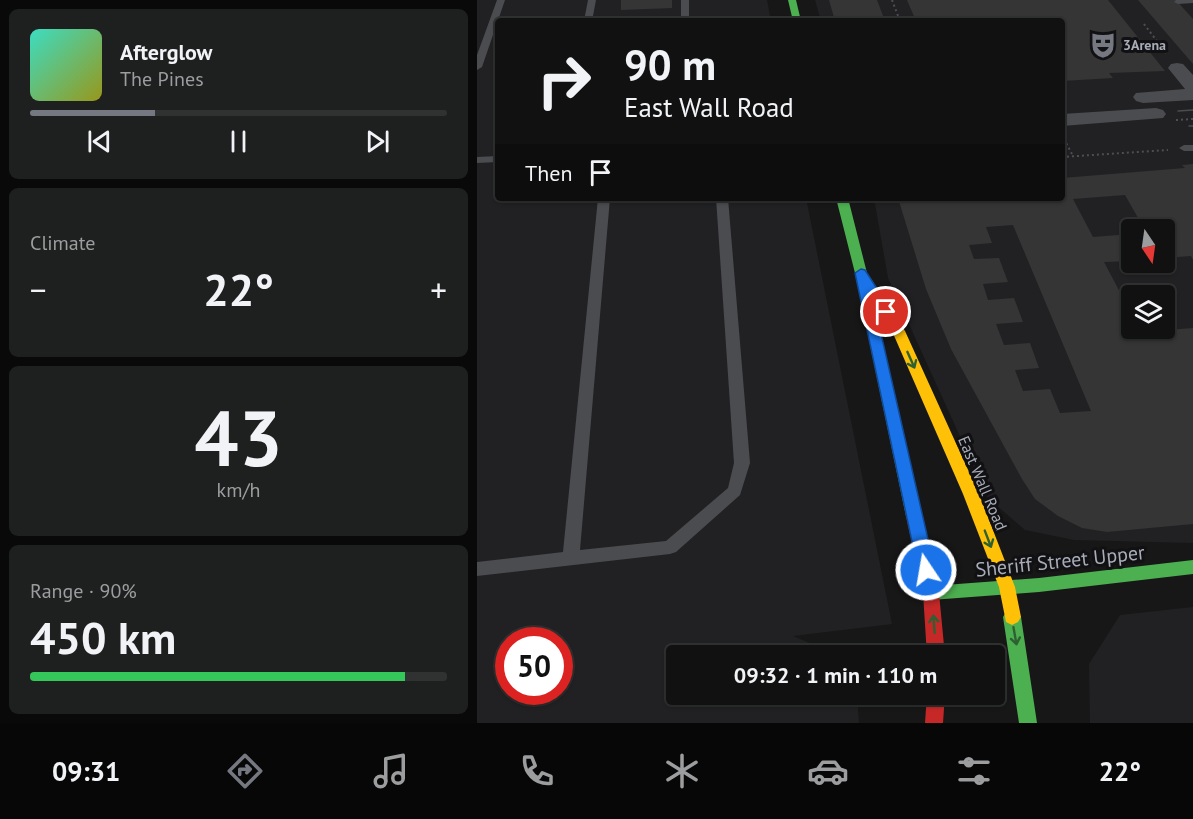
<!DOCTYPE html>
<meta charset="utf-8">
<style>
:root{--surface:#111;--page:#1e1f1f;--text:#f1f3f6;--muted:#9c9d9f;--line:#303131;--accent:#757880}
body{margin:0;font-family:"PT Sans",sans-serif;background:var(--page);color:var(--text);height:100vh;display:flex;flex-direction:column;font-size:22px;white-space:nowrap}
*{box-sizing:border-box;margin:0}
p{font-size:20px;color:var(--muted)}
.icon{flex:none;width:33px;height:33px;fill:none;stroke:currentColor;stroke-width:2;stroke-linecap:round;stroke-linejoin:round}
.map{position:relative;flex:1;overflow:hidden}
.drawer{display:flex;flex-direction:column;gap:9px;padding:9px;background:#090909;width:477px}
.drawer>*{flex:none}
.banner{position:absolute;left:18px;top:18px;width:570px;height:183px;border-radius:6px;box-shadow:0 2px 4px #0004,0 0 0 2px var(--line);background:#111;color:var(--text);overflow:hidden}
.needle{width:39px;rotate:167deg}
.fabs{position:absolute;left:644px;top:219px;display:grid;gap:12px}
.fabs a{display:grid;place-items:center;width:54px;height:54px;border-radius:6px;background:var(--surface);box-shadow:0 2px 4px #0004,0 0 0 2px var(--line);font-size:30px}
.speed{position:absolute;left:18px;top:627px;display:flex;gap:12px;font-size:30px;font-weight:700;text-align:center}
.speed>*{display:grid;place-content:center;width:78px;height:78px;border-radius:50%;background:var(--surface);box-shadow:0 2px 4px #0004,0 0 0 2px var(--line);line-height:1}
.speed .limit{border:9px solid #d22;background:#fff;color:#111}
.pin{position:absolute;display:grid;place-items:center;width:51px;height:51px;color:#fff;margin:-26px;border:3px solid #fff;border-radius:50%;box-shadow:0 2px 6px #0007}
.me{position:absolute;width:66px;margin:-33px;rotate:348deg;stroke-linejoin:round;filter:drop-shadow(0 0 4px #0008)}
.turn{display:flex;align-items:center;gap:21px;height:126px;padding:0 30px;font-size:27px}
.turn .icon{width:78px;height:78px;stroke-width:2.5}
.turn b{display:block;font-size:42px;line-height:51px}
.then{display:flex;align-items:center;height:57px;padding:0 30px;background:#0003;gap:12px;font-size:22px}
.big{font-size:45px;font-weight:700;line-height:1.1}
.drawer .widget{flex:1;display:flex;flex-direction:column;justify-content:center;gap:9px;min-width:0;padding:0 21px;border-radius:9px;background:var(--page)}
.drawer .dial{align-items:center;gap:0}
.dial b{font-size:78px;line-height:1}
.song{display:flex;align-items:center;gap:18px}
.cover{width:72px;height:72px;border-radius:9px;background:linear-gradient(135deg,hsl(170 70% 55%),hsl(60 70% 35%))}
.played{height:6px;border-radius:3px;background:linear-gradient(90deg,var(--accent) 30%,var(--line) 30%)}
.keys{display:flex;justify-content:space-around;direction:ltr}
.heat{display:flex;justify-content:space-between;align-items:center;font-size:33px;direction:ltr}
.charge{height:9px;border-radius:4px;background:linear-gradient(90deg,#34c759 90%,var(--line) 0)}
.trip{position:absolute;left:189px;top:645px;width:339px;height:60px;border-radius:6px;background:var(--surface);box-shadow:0 2px 4px #0004,0 0 0 2px var(--line);font-weight:700;line-height:60px;text-align:center}
.tab-bar{display:flex;height:96px;justify-content:space-around;align-items:center;background:#070707;color:var(--muted)}
.tab-bar .icon{width:42px;height:42px}
.tab-bar .active{color:var(--accent)}
.tab-bar b{font-size:27px;color:var(--text)}
main{display:flex;flex:1;min-height:0}
.map>svg:first-child{display:block}
.built{fill:#212123;fill-rule:evenodd}
.building{fill:#353536;fill-rule:evenodd}
.lines{fill:none;stroke-linecap:round;stroke-linejoin:round}
.path{stroke:#4d4e52;stroke-width:2;stroke-dasharray:2 3;stroke-linecap:butt}
.lane{fill:#4b4c50;fill-rule:evenodd}
.street{fill:#4b4c50;fill-rule:evenodd}
.fast{fill:#4caf50;fill-rule:evenodd}
.slow{fill:#ffc107;fill-rule:evenodd}
.jam{fill:#c62828;fill-rule:evenodd}
.tram{stroke:#4b4c4f;stroke-width:1.5}
.oneway{stroke:#2e6032}
.route{fill:#1a73e8;stroke:#114b97;stroke-width:1.5}
.labels{text-anchor:middle;stroke-width:6;stroke-linejoin:round;paint-order:stroke}
.far-poi-label{font-size:14px;font-weight:bold;fill:#a8adb8;stroke:#111113;text-anchor:start}
.street-label{font-size:16px;fill:#a8adb8;stroke:#111113}
.near-street-label{font-size:20px;fill:#a8adb8;stroke:#111113}
</style>
<main>
<section class="drawer">
<div class="widget">
<div class="song"><i class="cover"></i><div><b>Afterglow</b><p>The Pines</p></div></div>
<div class="played"></div>
<div class="keys"><svg class="icon" aria-label="previous" viewBox="0 0 24 24"><path d="M18 5L8 12l10 7zM5 5v14"/></svg><svg class="icon" aria-label="pause" viewBox="0 0 24 24"><path d="M8 5v14M16 5v14"/></svg><svg class="icon" aria-label="next" viewBox="0 0 24 24"><path d="M6 5l10 7-10 7zM19 5v14"/></svg></div>
</div>
<div class="widget"><p>Climate</p>
<div class="heat"><a>−</a><b class="big">22°</b><a>+</a></div>
</div>
<div class="widget dial"><b>43</b><p>km/h</p></div>
<div class="widget"><p>Range · 90%</p><b class="big">450 km</b><div class="charge"></div></div>
</section>
<div class="map">
<svg width="716" height="723" viewBox="0 0 716 723">
<rect width="100%" height="100%" fill="#171717"/>
<path class="built" d="M0 0H290L294 21H21V198H329L415 624 316 636 361 655 200 656V694L380 695 382 723H0ZM32 640H82V692H32Z
M338 0H716V543L597 540 548 530 511 498 411 278 397 198H585V21H344ZM654 230H687V262H654ZM654 296H687V328H654Z
M716 607V723H613L612 664 643 615Z"/>
<path class="building" d="M144 0H195V8L144 10Z
M352 0H400L408 21H358Z
M430 0H631L688 71 632 73 636 78 585 81V21H439Z
M661 0H699L716 19V64Z
M716 164V260L714 256 687 258V230H668L648 195 596 199 616 237 654 234V261L627 262 654 313V328H662L664 332 716 328V524L630 532 605 528 581 516 558 499 545 479 474 349 449 289 421 198H585V178L708 168 705 165ZM536 225 614 411 583 413 573 389 546 391 538 370 562 368 553 343 527 345 519 324 546 322 537 298 511 300 506 284 531 282 522 258 497 259 492 245 515 243 509 227Z"/>
<g class="lines">
<path class="path" d="M415 0 423 21
M667 24 689 53
M699 120 716 119
M587 139 596 156
M585 157 691 150"/>
<path class="lane" d="M20 0H28L5 67 0 70V55Z
M111 0H119L115 21H107Z
M204 0H212V21H204Z
M699 0H716V3L701 4 697 2Z
M716 145V151H707L702 148 707 145Z
M21 156V162L0 163V157Z
M121 198H133L103 550 189 541 251 488 257 463 239 198H251L273 463 263 495 199 552 193 554 0 576V562L86 552Z"/>
<path class="street" d="M700 63 706 64 716 75V100L666 103 659 101 656 97 659 93 708 89 691 68 694 64Z
M679 108 686 110 689 114 686 118 585 126V114Z"/>
<path class="fast" d="M311 0H319L324 21H316Z
M359 198H371L390 273 445 516 443 521 437 522 431 521 429 516 378 273Z
M716 560V574L562 592 454 600 448 598 446 593 448 588 454 586 562 578Z
M535 609 541 612 544 617 560 723H542L526 617 529 612Z"/>
<path class="slow" d="M384 269 388 270 428 331 502 494 538 587 544 617 541 622 535 625 529 622 522 587 486 494 415 331 378 273Z"/>
<path class="jam" d="M437 510 443 511 445 516 462 593 468 656H450L446 593 429 516 431 511Z
M450 694H468L466 723H448Z"/>
<path class="tram" d="M701 111 716 110
M712 126H716"/>
</g>
<defs><path id="oneway-shaft" d="M-6 0H5M1.5-3L5.5 0L1.5 3" fill="none" stroke-width="1.6" stroke-linecap="round" stroke-linejoin="round" transform="scale(1.5)"/></defs>
<g class="oneway">
<use href="#oneway-shaft" transform="translate(434 360) rotate(66)"/>
<use href="#oneway-shaft" transform="translate(511 539) rotate(69)"/>
<use href="#oneway-shaft" transform="translate(457 624) rotate(-94)"/>
<use href="#oneway-shaft" transform="translate(538 636) rotate(80)"/>
</g>
<path class="route" d="M384 269 388 270 415 312 413 315H404L397 303 458 570 455 575 449 578 443 575 441 570 378 273Z"/>
<defs>
<symbol id="theatre-bare" viewBox="-9 -9 18 18"><path d="M-5-5.5Q0-4 5-5.5V0Q5 5 0 6Q-5 5-5 0ZM-3.3-2.5H-1v1.5H-3.3ZM1-2.5H3.3v1.5H1ZM-2.8 1Q0 5.5 2.8 1Z" fill="#757880" stroke="#111113" stroke-width="2.5" paint-order="stroke"/></symbol>
</defs>
<g fill-rule="evenodd">
<use href="#theatre-bare" x="607" y="26" width="38" height="38"/>
</g>
<g class="labels">
<g class="far-poi-label">
<text x="646" y="50">3Arena</text>
</g>
<g class="street-label">
<text transform="translate(506 483) rotate(67)" y="6">East Wall Road</text>
</g>
<g class="near-street-label">
<text transform="translate(583 561) rotate(-6)" y="7">Sheriff Street Upper</text>
</g>
</g>
</svg>
<div class="fabs">
<a><svg class="needle" viewBox="-14 -14 28 28"><path d="M0-13l5 13h-10z" fill="#e53935"/><path d="M0 13l5-13h-10z" fill="#9c9d9f"/></svg></a>
<a><svg class="icon" aria-label="layers" viewBox="0 0 24 24"><path d="M12 4l9 5-9 5-9-5zM3 14l9 5 9-5"/></svg></a>
</div>
<div class="speed"><div class="limit">50</div></div>
<div class="pin" style="left:409px;top:312px;background:#d93025"><svg class="icon" aria-label="arrive" viewBox="0 0 24 24"><path d="M6 21V4h12l-3 4 3 4H6"/></svg></div>
<svg class="me" style="left:449px;top:570px" viewBox="-20 -20 40 40"><circle r="17" fill="#1a73e8" stroke="#fff" stroke-width="3"/><path d="M0-11L8 9 0 5-8 9z" fill="#fff"/></svg>
<div class="trip">09:32 · 1 min · 110 m</div>
<div class="banner">
<div class="turn"><svg class="icon" aria-label="right" viewBox="0 0 24 24"><path d="M7 20v-9h11M14 6l5 5-5 5"/></svg><div><b>90 m</b>East Wall Road</div></div>
<div class="then">Then<svg class="icon" aria-label="arrive" viewBox="0 0 24 24"><path d="M6 21V4h12l-3 4 3 4H6"/></svg></div>
</div>
</div>
</main>
<nav class="tab-bar">
<b>09:31</b>
<svg class="icon active" aria-label="directions" viewBox="0 0 24 24"><path d="M12 3l9 9-9 9-9-9zM9 14v-3h6M13 9l2 2-2 2"/></svg>
<svg class="icon" aria-label="music" viewBox="0 0 24 24"><path d="M9 18V5l10-2v13"/><circle cx="6" cy="18" r="3"/><circle cx="16" cy="16" r="3"/></svg>
<svg class="icon" aria-label="phone" viewBox="0 0 24 24"><path d="M5 4h4l2 5-3 2q2 4 5 5l2-3 5 2v4C11 20 4 13 5 4z"/></svg>
<svg class="icon" aria-label="climate" viewBox="0 0 24 24"><path d="M12 3v18M4 7l16 10M4 17L20 7"/></svg>
<svg class="icon" aria-label="car" viewBox="0 0 24 24"><path d="M5 17H2v-5l4-1 3-4h7l3 4 3 1v5h-3M9 17h6M6 11h13"/><circle cx="7" cy="17" r="2"/><circle cx="17" cy="17" r="2"/></svg>
<svg class="icon" aria-label="filters" viewBox="0 0 24 24"><path d="M4 7h16M4 17h16"/><circle cx="9" cy="7" r="2"/><circle cx="15" cy="17" r="2"/></svg>
<b>22°</b>
</nav>
